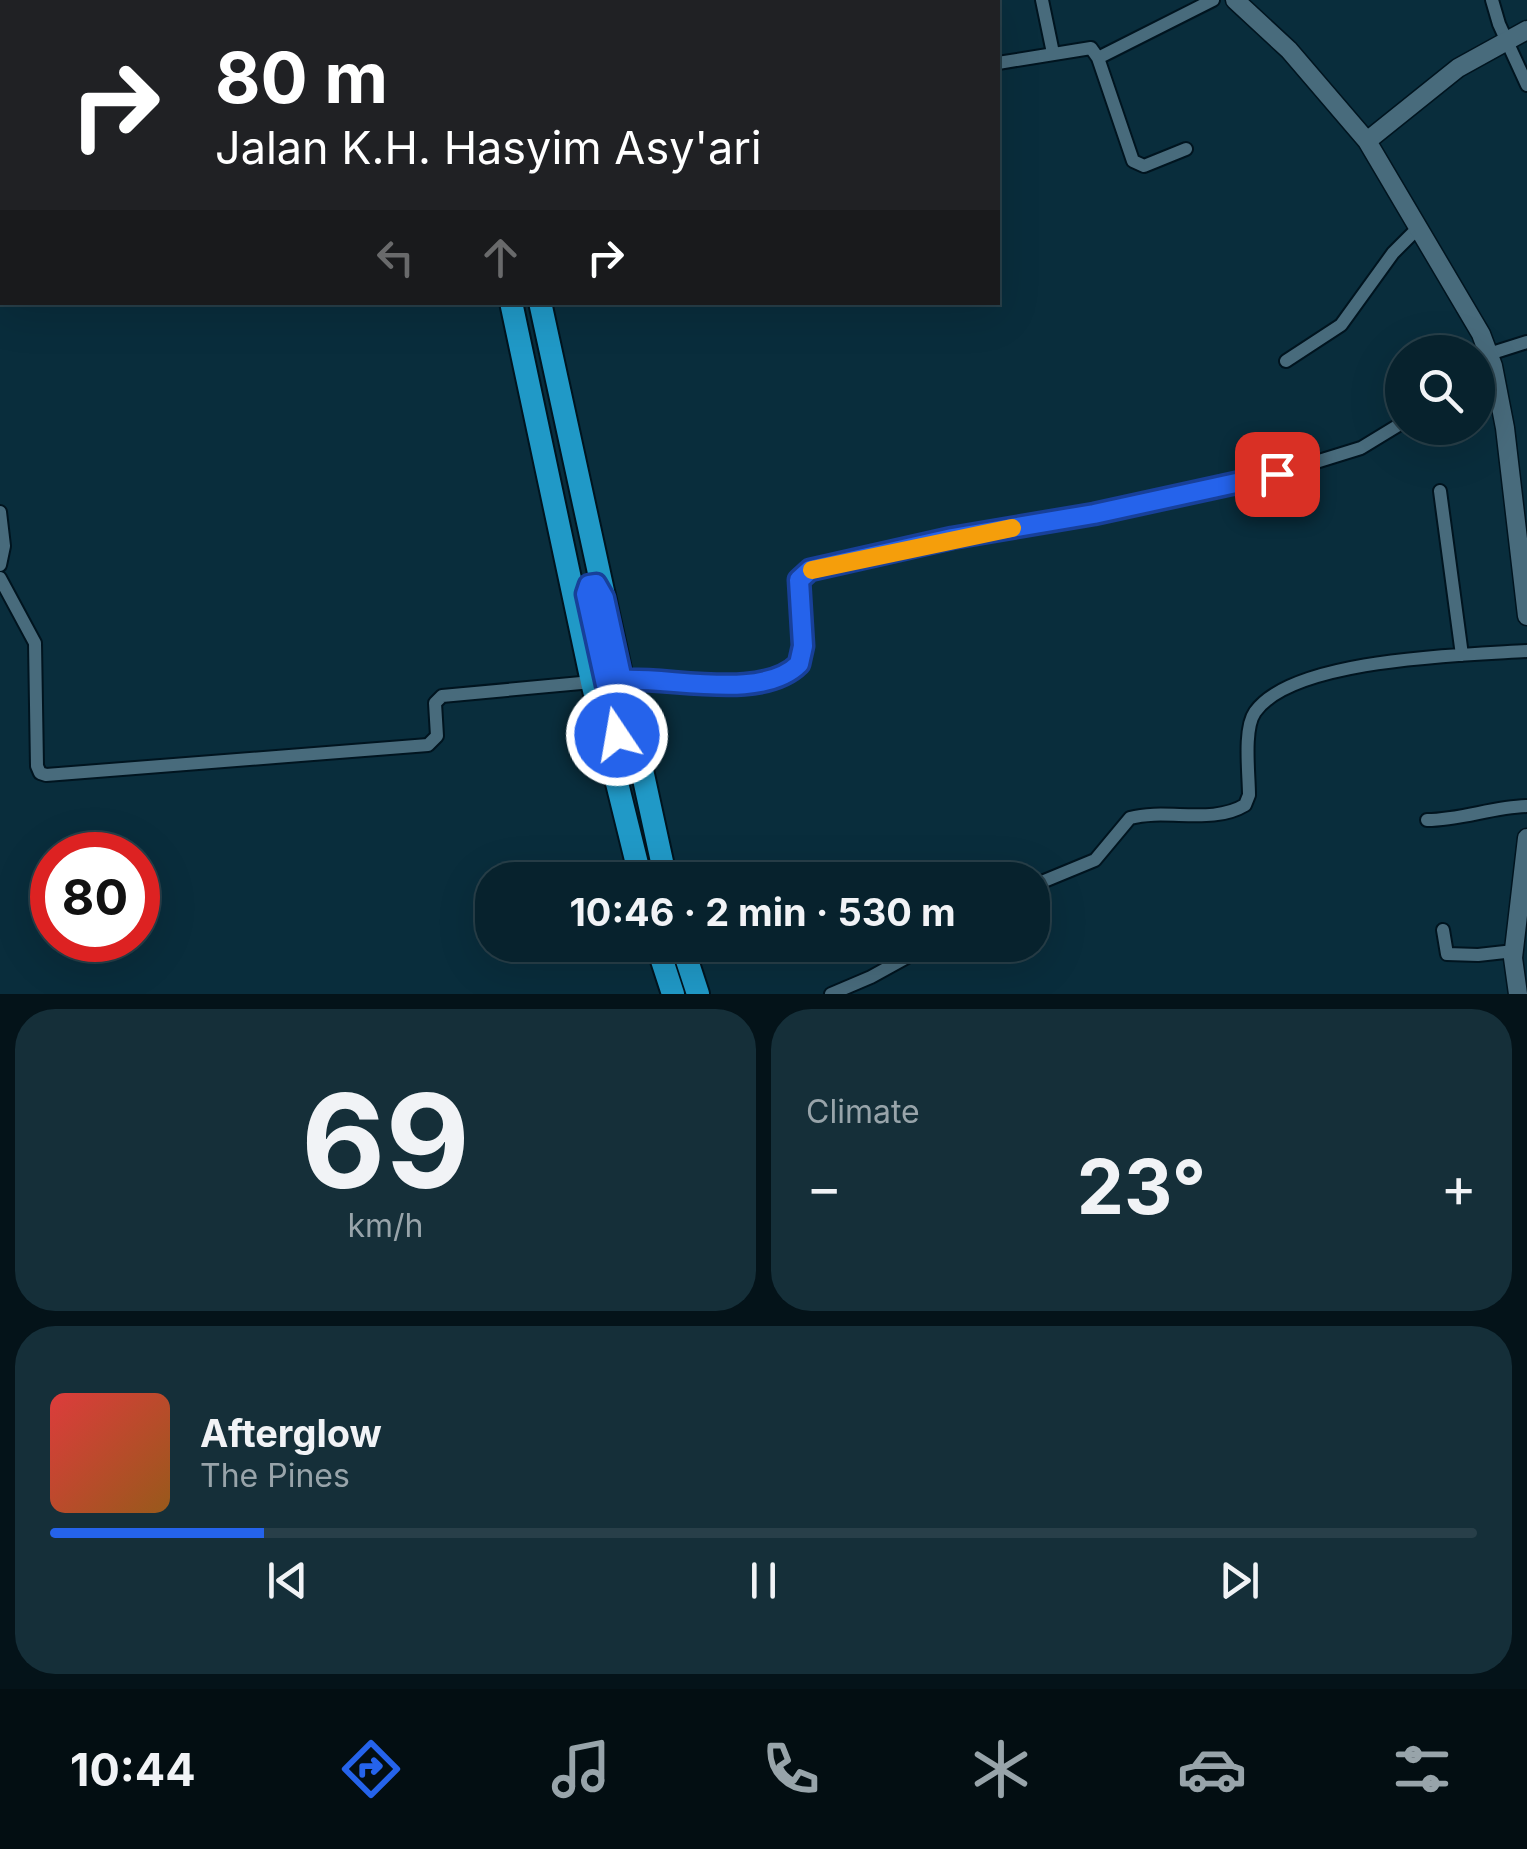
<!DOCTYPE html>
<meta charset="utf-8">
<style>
:root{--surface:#07222d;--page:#152f39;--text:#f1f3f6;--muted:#98a4aa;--line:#283f49;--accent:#2563eb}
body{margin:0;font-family:Inter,sans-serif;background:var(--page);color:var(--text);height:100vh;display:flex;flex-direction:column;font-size:38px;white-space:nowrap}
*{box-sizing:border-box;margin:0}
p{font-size:32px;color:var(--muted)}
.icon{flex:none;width:55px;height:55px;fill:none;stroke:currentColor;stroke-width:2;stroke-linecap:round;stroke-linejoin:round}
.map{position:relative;height:994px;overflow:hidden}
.details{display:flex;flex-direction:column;gap:15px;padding:15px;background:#041319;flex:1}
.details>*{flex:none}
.banner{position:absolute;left:0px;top:0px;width:1000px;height:305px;box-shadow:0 10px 40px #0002,0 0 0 2px var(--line);background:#202124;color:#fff;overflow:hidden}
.controls{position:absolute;left:1385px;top:335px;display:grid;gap:20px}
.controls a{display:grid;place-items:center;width:110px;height:110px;border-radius:50%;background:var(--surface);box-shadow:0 10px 40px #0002,0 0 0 2px var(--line);font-size:50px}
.speed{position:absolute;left:30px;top:832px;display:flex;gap:20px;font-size:50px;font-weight:700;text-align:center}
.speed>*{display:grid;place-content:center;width:130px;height:130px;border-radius:50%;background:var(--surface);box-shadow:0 10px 40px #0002,0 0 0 2px var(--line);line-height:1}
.speed .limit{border:15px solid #d22;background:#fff;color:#111}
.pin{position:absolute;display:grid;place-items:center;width:85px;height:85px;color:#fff;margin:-42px;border-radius:20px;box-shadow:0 5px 15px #0006}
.me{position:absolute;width:110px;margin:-55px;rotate:348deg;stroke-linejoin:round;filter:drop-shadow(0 0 8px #0008)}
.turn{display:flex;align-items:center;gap:35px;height:210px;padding:0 50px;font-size:45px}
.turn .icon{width:130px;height:130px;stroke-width:2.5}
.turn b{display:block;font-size:70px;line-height:85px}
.lanes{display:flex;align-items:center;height:95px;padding:0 50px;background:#0003;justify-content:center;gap:50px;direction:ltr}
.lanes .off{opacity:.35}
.big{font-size:75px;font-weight:700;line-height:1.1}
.details .tile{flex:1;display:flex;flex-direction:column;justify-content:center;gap:15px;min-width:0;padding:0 35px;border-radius:40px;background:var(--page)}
.details .dial{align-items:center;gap:0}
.dial b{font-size:130px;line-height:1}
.song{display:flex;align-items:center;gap:30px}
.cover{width:120px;height:120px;border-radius:15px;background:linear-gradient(135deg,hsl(0 70% 55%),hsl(30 70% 35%))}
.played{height:10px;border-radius:5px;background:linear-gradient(90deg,var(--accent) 15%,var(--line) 15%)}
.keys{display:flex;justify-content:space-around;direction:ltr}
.heat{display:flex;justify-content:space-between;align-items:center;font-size:55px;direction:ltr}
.details .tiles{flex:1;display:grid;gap:15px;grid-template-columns:1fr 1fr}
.tile:last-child{grid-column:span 2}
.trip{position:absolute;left:475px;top:862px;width:575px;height:100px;border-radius:40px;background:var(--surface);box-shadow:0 10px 40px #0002,0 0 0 2px var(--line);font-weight:700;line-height:100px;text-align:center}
.tabs{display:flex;height:160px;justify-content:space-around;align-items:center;background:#030e12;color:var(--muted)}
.tabs .icon{width:70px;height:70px}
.tabs .current{color:var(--accent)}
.tabs b{font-size:45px;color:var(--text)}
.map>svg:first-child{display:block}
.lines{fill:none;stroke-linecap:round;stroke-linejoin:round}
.street-casing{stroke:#00141f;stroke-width:16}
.secondary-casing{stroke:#00141f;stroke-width:21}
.highway-casing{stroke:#00141f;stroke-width:26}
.street{stroke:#486b7c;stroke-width:12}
.secondary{stroke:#486b7c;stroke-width:18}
.highway{stroke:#2099c7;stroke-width:22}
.route-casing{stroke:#184099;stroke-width:25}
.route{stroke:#2563eb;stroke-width:18}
.slow{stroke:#f59e0b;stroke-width:18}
</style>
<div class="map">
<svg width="1527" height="994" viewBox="0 0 1527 994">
<rect width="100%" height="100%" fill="#092d3c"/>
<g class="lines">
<defs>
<path id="street" d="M798 0 799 2
M924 0V2
M1042 0 1053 53
M1492 0 1499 24 1527 85
M0 27 2 26
M1098 58 1213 0
M998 63 1091 48 1098 58 1133 161 1144 166 1186 149
M1489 354 1527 342
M1286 361 1341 325 1393 253 1419 227
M1478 376 1493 366
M1440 491 1462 655
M0 512 4 546 0 565
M0 578 35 643 37 766 40 773 46 775 428 745 437 736 435 703 442 696 592 682
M622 681C672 677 763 700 799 664L803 646 799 580 810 570 952 538 1094 513 1277 474 1361 448 1402 423
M1427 820C1461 820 1492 807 1527 806
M1032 886 1095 860 1130 818C1166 808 1212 825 1245 805L1249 795C1249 774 1243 729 1255 712 1293 658 1464 655 1527 651
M1443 930 1447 954 1478 955 1514 951
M831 994 871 977 929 945"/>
<path id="secondary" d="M1235 0 1289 50 1367 141 1481 334 1493 366 1505 428 1527 616
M1367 141 1458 68 1527 30
M1518 994 1513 958 1527 838"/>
<path id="highway" d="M441 0 442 2
M463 0 464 2
M511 302 592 682 641 880
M540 302 666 880
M657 945 673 994
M682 945 698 994"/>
</defs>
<use href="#street" class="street-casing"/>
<use href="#secondary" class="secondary-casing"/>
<use href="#highway" class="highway-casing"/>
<use href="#street" class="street"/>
<use href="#secondary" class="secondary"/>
<use href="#highway" class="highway"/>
</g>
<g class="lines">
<defs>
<path id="route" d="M617 735 586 594 589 585 596 584 604 598 622 680C672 677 762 701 799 664L803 646 799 580 810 570 952 538 1094 514 1277 474"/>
</defs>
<use href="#route" class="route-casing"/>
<use href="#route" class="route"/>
<path class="slow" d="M812 570 1012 528"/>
</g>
</svg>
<div class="controls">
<a><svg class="icon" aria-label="search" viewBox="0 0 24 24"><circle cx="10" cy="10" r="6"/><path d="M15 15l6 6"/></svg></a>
</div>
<div class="speed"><div class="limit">80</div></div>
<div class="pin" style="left:1277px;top:474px;background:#d93025"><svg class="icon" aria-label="arrive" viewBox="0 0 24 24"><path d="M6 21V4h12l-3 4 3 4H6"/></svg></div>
<svg class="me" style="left:617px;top:735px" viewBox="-20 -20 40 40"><circle r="17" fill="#2563eb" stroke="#fff" stroke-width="3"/><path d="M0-11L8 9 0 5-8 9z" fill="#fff"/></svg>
<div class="trip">10:46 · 2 min · 530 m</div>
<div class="banner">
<div class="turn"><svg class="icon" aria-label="right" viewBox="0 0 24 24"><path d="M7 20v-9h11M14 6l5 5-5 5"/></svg><div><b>80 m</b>Jalan K.H. Hasyim Asy'ari</div></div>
<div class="lanes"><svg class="icon off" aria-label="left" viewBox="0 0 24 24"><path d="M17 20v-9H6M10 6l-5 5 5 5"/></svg><svg class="icon off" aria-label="ahead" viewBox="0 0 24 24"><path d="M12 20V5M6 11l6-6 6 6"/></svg><svg class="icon" aria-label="right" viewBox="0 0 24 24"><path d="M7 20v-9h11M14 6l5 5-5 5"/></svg></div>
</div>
</div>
<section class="details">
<div class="tiles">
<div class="tile dial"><b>69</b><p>km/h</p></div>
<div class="tile"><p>Climate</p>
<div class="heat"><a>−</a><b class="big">23°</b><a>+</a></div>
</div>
<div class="tile">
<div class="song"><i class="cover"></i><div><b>Afterglow</b><p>The Pines</p></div></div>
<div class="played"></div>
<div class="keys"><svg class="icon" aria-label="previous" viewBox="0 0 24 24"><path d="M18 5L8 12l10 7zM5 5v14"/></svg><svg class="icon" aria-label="pause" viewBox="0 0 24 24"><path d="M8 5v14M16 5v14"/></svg><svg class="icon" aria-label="next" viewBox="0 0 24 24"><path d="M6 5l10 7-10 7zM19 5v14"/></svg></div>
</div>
</div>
</section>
<nav class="tabs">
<b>10:44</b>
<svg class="icon current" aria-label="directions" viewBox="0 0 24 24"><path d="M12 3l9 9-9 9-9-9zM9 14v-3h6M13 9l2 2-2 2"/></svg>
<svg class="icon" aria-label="music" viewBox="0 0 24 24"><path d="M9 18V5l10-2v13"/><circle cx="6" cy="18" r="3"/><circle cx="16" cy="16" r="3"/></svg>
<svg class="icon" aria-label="phone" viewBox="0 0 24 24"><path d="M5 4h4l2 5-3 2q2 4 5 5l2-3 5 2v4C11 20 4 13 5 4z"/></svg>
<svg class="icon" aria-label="climate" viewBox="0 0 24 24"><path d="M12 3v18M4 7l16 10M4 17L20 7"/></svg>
<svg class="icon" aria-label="car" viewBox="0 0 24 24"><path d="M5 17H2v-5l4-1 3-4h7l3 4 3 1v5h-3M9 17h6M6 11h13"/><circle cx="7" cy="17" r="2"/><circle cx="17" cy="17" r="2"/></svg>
<svg class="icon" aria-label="filters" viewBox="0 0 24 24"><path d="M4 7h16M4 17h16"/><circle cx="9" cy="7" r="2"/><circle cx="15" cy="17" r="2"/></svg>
</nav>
